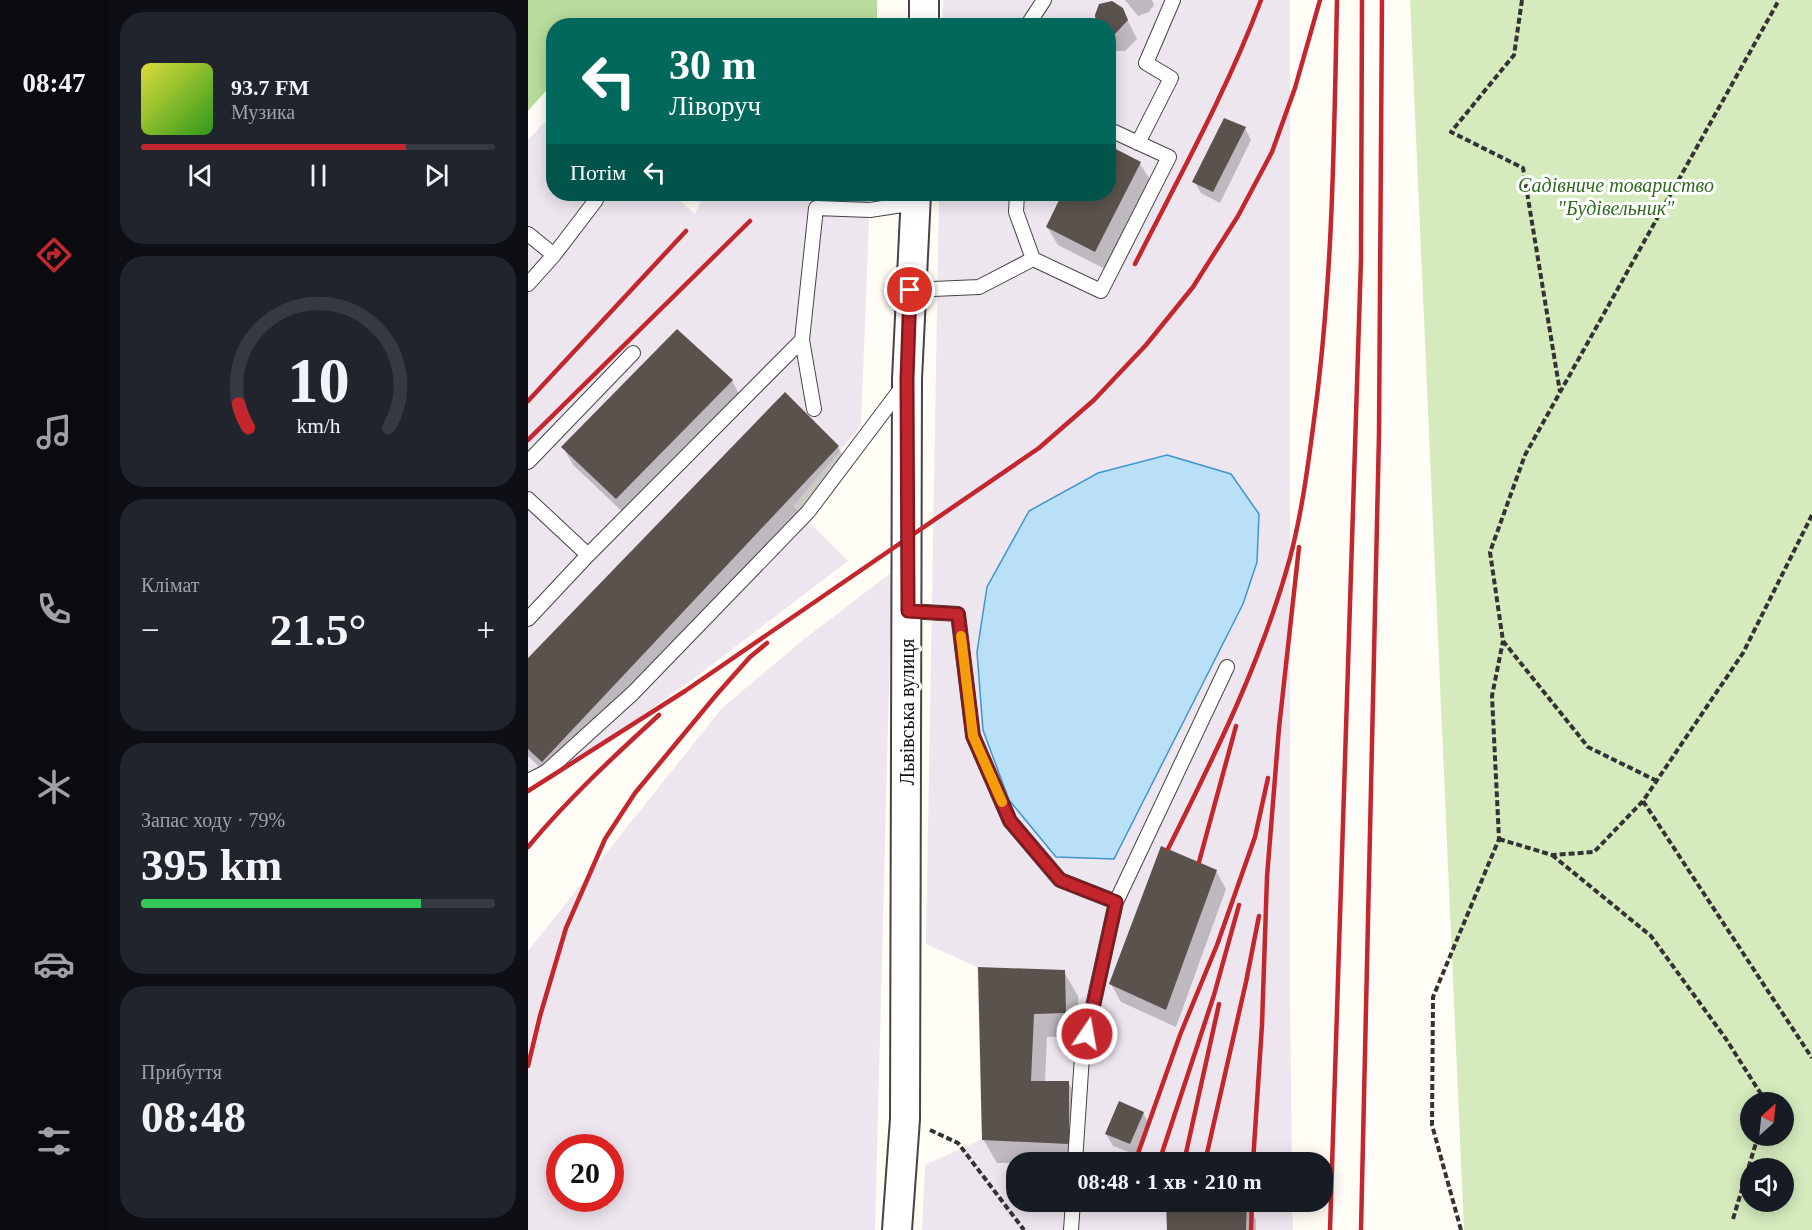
<!DOCTYPE html>
<html lang="uk">
<meta charset="utf-8">
<style>
:root{--surface:#171b24;--page:#20242c;--text:#f1f3f6;--muted:#9ea1a6;--line:#363941;--accent:#c4262e}
body{margin:0;font-family:Georgia,serif;background:var(--page);color:var(--text);height:100vh;display:flex;flex-direction:column;font-size:22px;white-space:nowrap}
*{box-sizing:border-box;margin:0}
p{font-size:20px;color:var(--muted)}
.icon{flex:none;width:33px;height:33px;fill:none;stroke:currentColor;stroke-width:2;stroke-linecap:round;stroke-linejoin:round}
.map{position:relative;flex:1;overflow:hidden}
.panel{display:flex;flex-direction:column;gap:12px;padding:12px;background:#0d0f14;width:420px}
.panel>*{flex:none}
.guide{position:absolute;left:18px;top:18px;width:570px;height:183px;border-radius:24px;box-shadow:0 3px 15px #0003;background:#00695c;color:#fff;overflow:hidden}
.needle{width:39px;rotate:27deg}
.fabs{position:absolute;left:1212px;top:1092px;display:grid;gap:12px}
.fabs a{display:grid;place-items:center;width:54px;height:54px;border-radius:50%;background:var(--surface);box-shadow:0 3px 15px #0003;font-size:30px}
.speed{position:absolute;left:18px;top:1134px;display:flex;gap:12px;font-size:30px;font-weight:700;text-align:center}
.speed>*{display:grid;place-content:center;width:78px;height:78px;border-radius:50%;background:var(--surface);box-shadow:0 3px 15px #0003;line-height:1}
.speed .limit{border:9px solid #d22;background:#fff;color:#111}
.pin{position:absolute;display:grid;place-items:center;width:51px;height:51px;color:#fff;margin:-26px;border:3px solid #fff;border-radius:50%;box-shadow:0 2px 6px #0007}
.me{position:absolute;width:66px;margin:-33px;rotate:12deg;stroke-linejoin:round;filter:drop-shadow(0 0 4px #0008)}
.turn{display:flex;align-items:center;gap:21px;height:126px;padding:0 24px;font-size:27px}
.turn .icon{width:78px;height:78px;stroke-width:2.5}
.turn b{display:block;font-size:42px;line-height:51px}
.then{display:flex;align-items:center;height:57px;padding:0 24px;background:#0003;gap:12px;font-size:22px}
.big{font-size:45px;font-weight:700;line-height:1.1}
.panel .tile{flex:1;display:flex;flex-direction:column;justify-content:center;gap:9px;min-width:0;padding:0 21px;border-radius:24px;background:var(--page)}
.panel .dial{align-items:center;gap:0}
.dial svg{height:156px;overflow:visible;fill:none;stroke:var(--line);stroke-width:7;stroke-linecap:round;text-anchor:middle}
.dial text{fill:var(--text);stroke:none}
.song{display:flex;align-items:center;gap:18px}
.cover{width:72px;height:72px;border-radius:9px;background:linear-gradient(135deg,hsl(60 70% 55%),hsl(110 70% 35%))}
.played{height:6px;border-radius:3px;background:linear-gradient(90deg,var(--accent) 75%,var(--line) 75%)}
.keys{display:flex;justify-content:space-around;direction:ltr}
.heat{display:flex;justify-content:space-between;align-items:center;font-size:33px;direction:ltr}
.charge{height:9px;border-radius:4px;background:linear-gradient(90deg,#34c759 79%,var(--line) 0)}
.trip{position:absolute;left:478px;top:1152px;width:327px;height:60px;border-radius:24px;background:var(--surface);box-shadow:0 3px 15px #0003;font-weight:700;line-height:60px;text-align:center}
main{display:flex;flex:1;min-height:0}
.menu{display:flex;flex-direction:column;width:108px;justify-content:space-around;align-items:center;background:#090b0e;color:var(--muted)}
.menu .icon{width:42px;height:42px}
.menu .active{color:var(--accent)}
.menu b{font-size:27px;color:var(--text)}
.map>svg:first-child{display:block}
.industrial{fill:#eee6ef;fill-rule:evenodd}
.green{fill:#d5ebbd;fill-rule:evenodd}
.forest{fill:#b9dc9c}
.water{fill:#b9e0f7;stroke:#3f96cf;stroke-width:1.5}
.shadow{fill:#0003}
.building{fill:#5a524d}
.lines{fill:none;stroke-linecap:round;stroke-linejoin:round}
.service-casing{stroke:#444;stroke-width:16}
.minor-casing{stroke:#444;stroke-width:32}
.path{stroke:#333;stroke-width:4;stroke-dasharray:6 3;stroke-linecap:butt}
.service{stroke:#fff;stroke-width:14}
.minor{stroke:#fff;stroke-width:28}
.rail{stroke:#c4262e;stroke-width:4.5}
.route-casing{stroke:#7f191e;stroke-width:15}
.route{stroke:#c4262e;stroke-width:10}
.slow{stroke:#f59e0b;stroke-width:10}
.labels{text-anchor:middle;stroke-width:6;stroke-linejoin:round;paint-order:stroke}
.park-label{font-size:20px;font-style:italic;fill:#2f6b1f;stroke:#fff}
.street-label{font-size:20px;fill:#111;stroke:#fff}
</style>
<main>
<nav class="menu">
<b>08:47</b>
<svg class="icon active" aria-label="directions" viewBox="0 0 24 24"><path d="M12 3l9 9-9 9-9-9zM9 14v-3h6M13 9l2 2-2 2"/></svg>
<svg class="icon" aria-label="music" viewBox="0 0 24 24"><path d="M9 18V5l10-2v13"/><circle cx="6" cy="18" r="3"/><circle cx="16" cy="16" r="3"/></svg>
<svg class="icon" aria-label="phone" viewBox="0 0 24 24"><path d="M5 4h4l2 5-3 2q2 4 5 5l2-3 5 2v4C11 20 4 13 5 4z"/></svg>
<svg class="icon" aria-label="climate" viewBox="0 0 24 24"><path d="M12 3v18M4 7l16 10M4 17L20 7"/></svg>
<svg class="icon" aria-label="car" viewBox="0 0 24 24"><path d="M5 17H2v-5l4-1 3-4h7l3 4 3 1v5h-3M9 17h6M6 11h13"/><circle cx="7" cy="17" r="2"/><circle cx="17" cy="17" r="2"/></svg>
<svg class="icon" aria-label="filters" viewBox="0 0 24 24"><path d="M4 7h16M4 17h16"/><circle cx="9" cy="7" r="2"/><circle cx="15" cy="17" r="2"/></svg>
</nav>
<section class="panel">
<div class="tile">
<div class="song"><i class="cover"></i><div><b>93.7 FM</b><p>Музика</p></div></div>
<div class="played"></div>
<div class="keys"><svg class="icon" aria-label="previous" viewBox="0 0 24 24"><path d="M18 5L8 12l10 7zM5 5v14"/></svg><svg class="icon" aria-label="pause" viewBox="0 0 24 24"><path d="M8 5v14M16 5v14"/></svg><svg class="icon" aria-label="next" viewBox="0 0 24 24"><path d="M6 5l10 7-10 7zM19 5v14"/></svg></div>
</div>
<div class="tile dial"><svg viewBox="0 0 100 80">
<path d="M14 69A42 42 0 1 1 86 69"/>
<path d="M14 69A42 42 0 0 1 9 57" stroke="#c4262e"/>
<text x="50" y="56" font-size="32" font-weight="700">10</text>
<text x="50" y="72" font-size="11">km/h</text>
</svg></div>
<div class="tile"><p>Клімат</p>
<div class="heat"><a>−</a><b class="big">21.5°</b><a>+</a></div>
</div>
<div class="tile"><p>Запас ходу · 79%</p><b class="big">395 km</b><div class="charge"></div></div>
<div class="tile"><p>Прибуття</p><b class="big">08:48</b></div>
</section>
<div class="map">
<svg width="1284" height="1230" viewBox="0 0 1284 1230">
<rect width="100%" height="100%" fill="#fffdf5"/>
<path class="industrial" d="M415 0H762V1007L764 1162H489V1202H764L765 1230H394L397 1165 454 1139 449 967 398 944 411 194H580V26L414 25Z
M25 113 26 194H144L167 214 176 194H342L333 426 265 506 320 561 165 679 28 777 0 792V140Z
M364 572 347 1230H0V951L194 708 275 640ZM32 1148H82V1198H32Z"/>
<path class="green" d="M882 0H1284V1230H936ZM1222 1102H1256V1136H1222ZM1222 1168H1256V1202H1222Z"/>
<path class="forest" d="M0 0H349V25L26 26 25 83 0 111Z"/>
<path class="water" d="M639 455 703 474 731 514 729 562 715 604 586 859 528 857 481 800 455 730 449 652 459 587 501 511 570 473Z"/>
<path class="shadow" d="M597 0H624L626 5 621 12 610 16Z
M594 9 609 39 597 51H588L580 44V26Z
M717 128 723 140 692 203 673 193 666 181Z
M580 147 612 164 623 181 577 269 530 245 519 227 536 194H580Z
M319 194H340L339 204 322 202Z
M149 331 204 381 214 399 99 516 45 465 35 447Z
M257 394 310 447 320 465 24 779 0 756V660Z
M688 871 698 889 648 1027 593 1002 583 984Z
M451 969 536 972 550 996V1036L519 1037 517 1082H540L554 1106V1162L469 1163 455 1139Z
M615 1113 622 1125 609 1155 585 1146 578 1134Z
M640 1202H718L728 1220V1230H641Z"/>
<path class="building" d="M584 1 595 8 600 20 587 34 580 33V26H568L567 15 571 4Z
M696 118 718 127 685 192 664 182Z
M580 145 613 162 567 252 518 227 534 194H580Z
M318 194H338L337 199 318 197Z
M149 329 205 380 88 499 33 447Z
M257 392 311 446 14 762 0 749V658Z
M633 846 689 870 638 1010 581 984Z
M450 967 537 970 538 1013 506 1014 503 1081H541V1144L454 1140Z
M591 1101 616 1112 602 1144 577 1134Z
M638 1202H719L718 1230H639Z"/>
<g class="lines">
<defs>
<path id="service" d="M499 26 516 0
M610 143 643 78 618 63 645 0
M489 194 488 212 505 259 573 291 641 157 580 129
M0 234 26 255
M0 284 26 255 68 200
M382 290 451 287 505 259
M274 340 286 409
M0 462 105 353
M0 499 60 555 274 340 288 208 342 210 387 203
M380 611 430 614 445 736 482 821 532 880 588 902 699 667
M0 619 60 555
M0 781 18 772 105 693 280 512 375 386
M547 1162 554 1056 588 902
M543 1230 545 1202"/>
<path id="minor" d="M396 26V0
M369 1230 377 1119 379 379 388 194"/>
</defs>
<use href="#service" class="service-casing"/>
<use href="#minor" class="minor-casing"/>
<path class="path" d="M994 0 986 55 923 132 995 168 1032 392
M1284 515 1215 653 1115 801 1284 1058
M1129 781 1060 747 975 641 962 552 997 455 1251 0
M971 839 1024 855 1066 852 1115 801
M1024 855 1123 936 1198 1039 1238 1102
M402 1130 430 1143 496 1230
M1205 1219 1230 1136
M933 1230 904 1125 905 997 971 839 964 696 975 641"/>
<use href="#service" class="service"/>
<use href="#minor" class="minor"/>
<path class="rail" d="M607 264C651 177 699 91 733 0
M0 401 158 231
M0 440 222 221
M0 791 157 691 511 448 566 400 618 345 665 287 710 216 744 152 767 88 792 0
M0 847C40 799 85 757 131 715
M640 849C687 755 734 660 762 558 774 512 780 466 786 420 805 280 806 140 809 0
M671 862 708 726
M0 1066 12 1016 38 928 77 839 107 793 189 694 222 657 239 643
M608 1159 652 1035 689 945 727 837 740 778
M631 1162 686 995 711 905
M656 1162 691 1004
M677 1162 718 982 731 916
M725 1162 734 1025 739 877 751 728 771 547
M723 1230 724 1202
M802 1230 833 259 834 0
M833 1230 851 434 854 0"/>
</g>
<g class="lines">
<defs>
<path id="route" d="M382 290 379 379 380 611 430 614 445 736 482 821 532 880 588 902 559 1034"/>
</defs>
<use href="#route" class="route-casing"/>
<use href="#route" class="route"/>
<path class="slow" d="M433 636 445 736 474 802"/>
</g>
<g class="labels">
<g class="park-label">
<text x="1088" y="192">Садівниче товариство<tspan x="1088" dy="23">"Будівельник"</tspan></text>
</g>
<g class="street-label">
<text transform="translate(379 712) rotate(-90)" y="7">Львівська вулиця</text>
</g>
</g>
</svg>
<div class="fabs">
<a><svg class="needle" viewBox="-14 -14 28 28"><path d="M0-13l5 13h-10z" fill="#e53935"/><path d="M0 13l5-13h-10z" fill="#9ea1a6"/></svg></a>
<a><svg class="icon" aria-label="sound" viewBox="0 0 24 24"><path d="M4 9h4l5-4v14l-5-4H4zM17 9q2 3 0 6"/></svg></a>
</div>
<div class="speed"><div class="limit">20</div></div>
<div class="pin" style="left:382px;top:290px;background:#d93025"><svg class="icon" aria-label="arrive" viewBox="0 0 24 24"><path d="M6 21V4h12l-3 4 3 4H6"/></svg></div>
<svg class="me" style="left:559px;top:1034px" viewBox="-20 -20 40 40"><circle r="17" fill="#c4262e" stroke="#fff" stroke-width="3"/><path d="M0-11L8 9 0 5-8 9z" fill="#fff"/></svg>
<div class="trip">08:48 · 1 хв · 210 m</div>
<div class="guide">
<div class="turn"><svg class="icon" aria-label="left" viewBox="0 0 24 24"><path d="M17 20v-9H6M10 6l-5 5 5 5"/></svg><div><b>30 m</b>Ліворуч</div></div>
<div class="then">Потім<svg class="icon" aria-label="left" viewBox="0 0 24 24"><path d="M17 20v-9H6M10 6l-5 5 5 5"/></svg></div>
</div>
</div>
</main>
